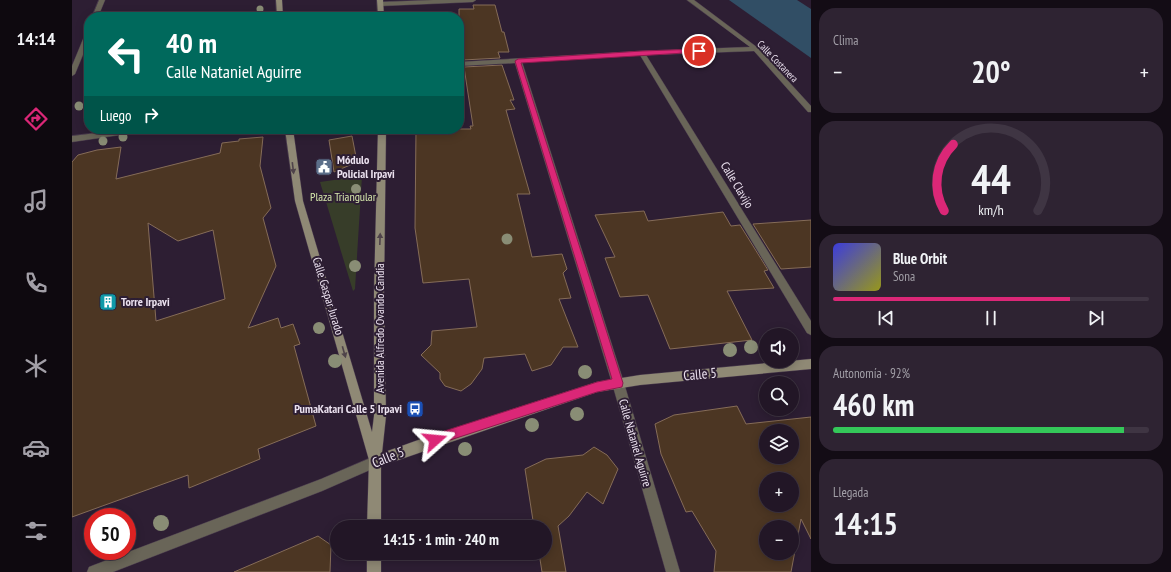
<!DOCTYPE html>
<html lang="es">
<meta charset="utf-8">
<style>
:root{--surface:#221626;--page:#2e2332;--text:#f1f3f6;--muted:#a29fa7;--line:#3f3543;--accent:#db2777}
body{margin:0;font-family:"PT Sans Narrow",sans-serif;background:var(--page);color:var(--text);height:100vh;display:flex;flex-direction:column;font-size:15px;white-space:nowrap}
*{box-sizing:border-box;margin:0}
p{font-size:13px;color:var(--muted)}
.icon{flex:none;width:22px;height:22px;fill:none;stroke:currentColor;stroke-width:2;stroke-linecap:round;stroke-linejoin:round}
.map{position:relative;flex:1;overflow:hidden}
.sheet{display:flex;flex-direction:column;gap:8px;padding:8px;background:#130c15;width:360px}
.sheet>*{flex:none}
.hud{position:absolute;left:12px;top:12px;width:380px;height:122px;border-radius:16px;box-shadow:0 2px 10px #0003,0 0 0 1px var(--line);background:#00695c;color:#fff;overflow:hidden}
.tools{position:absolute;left:687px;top:328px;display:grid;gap:8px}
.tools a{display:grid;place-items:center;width:40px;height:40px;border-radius:50%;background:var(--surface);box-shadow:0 2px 10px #0003,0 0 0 1px var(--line);font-size:20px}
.speed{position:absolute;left:12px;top:508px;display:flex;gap:8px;font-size:20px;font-weight:700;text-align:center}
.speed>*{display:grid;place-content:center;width:52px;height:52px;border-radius:50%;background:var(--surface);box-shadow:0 2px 10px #0003,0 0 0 1px var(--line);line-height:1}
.speed .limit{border:6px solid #d22;background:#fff;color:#111}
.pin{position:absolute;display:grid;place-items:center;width:34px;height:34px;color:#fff;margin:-17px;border:2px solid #fff;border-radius:50%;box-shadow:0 1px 4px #0007}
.me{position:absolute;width:44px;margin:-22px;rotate:72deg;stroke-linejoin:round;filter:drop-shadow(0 0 3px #0008)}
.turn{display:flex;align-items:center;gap:14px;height:84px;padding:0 16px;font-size:18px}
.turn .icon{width:52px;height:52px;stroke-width:2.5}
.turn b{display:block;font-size:28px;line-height:34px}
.then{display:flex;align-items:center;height:38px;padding:0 16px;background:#0003;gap:8px;font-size:15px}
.big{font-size:30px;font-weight:700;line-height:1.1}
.sheet .widget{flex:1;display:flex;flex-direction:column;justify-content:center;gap:6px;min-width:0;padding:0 14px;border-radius:16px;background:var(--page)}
.sheet .dial{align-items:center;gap:0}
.dial svg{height:104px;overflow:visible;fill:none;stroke:var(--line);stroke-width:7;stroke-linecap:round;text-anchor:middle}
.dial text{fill:var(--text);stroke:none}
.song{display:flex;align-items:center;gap:12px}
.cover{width:48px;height:48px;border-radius:6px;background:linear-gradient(135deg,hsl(240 70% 55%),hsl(60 70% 35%))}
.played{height:4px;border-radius:2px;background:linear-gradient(90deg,var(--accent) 75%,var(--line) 75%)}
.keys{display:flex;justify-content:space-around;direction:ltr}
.heat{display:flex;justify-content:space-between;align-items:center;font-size:22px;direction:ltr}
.charge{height:6px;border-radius:3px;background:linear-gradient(90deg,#34c759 92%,var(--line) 0)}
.trip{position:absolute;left:258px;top:520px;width:222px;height:40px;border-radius:20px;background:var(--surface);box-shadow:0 2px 10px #0003,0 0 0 1px var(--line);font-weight:700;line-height:40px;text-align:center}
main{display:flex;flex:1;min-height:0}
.dock{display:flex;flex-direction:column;width:72px;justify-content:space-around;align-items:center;background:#0e090f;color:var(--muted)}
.dock .icon{width:28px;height:28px}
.dock .on{color:var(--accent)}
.dock b{font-size:18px;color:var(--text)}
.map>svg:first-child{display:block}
.green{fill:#373d29}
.water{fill:#314e65}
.building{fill:#4c3623;stroke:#856c58;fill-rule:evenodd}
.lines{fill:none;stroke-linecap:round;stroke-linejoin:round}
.street-casing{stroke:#48394d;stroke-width:1}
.secondary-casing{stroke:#48394d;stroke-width:1}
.street{fill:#696558;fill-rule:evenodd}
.secondary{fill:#8f8975;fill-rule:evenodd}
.tree{fill:#898d75}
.oneway{fill:#4f434a}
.route{fill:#db2777;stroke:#8e194d}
.labels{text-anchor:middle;stroke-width:4;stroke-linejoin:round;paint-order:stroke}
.far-street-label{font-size:10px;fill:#ece2f0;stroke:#2d1e33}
.poi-label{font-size:12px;font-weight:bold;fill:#ece2f0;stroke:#2d1e33;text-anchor:start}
.street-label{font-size:12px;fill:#ece2f0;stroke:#2d1e33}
.park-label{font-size:12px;fill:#d5e7ab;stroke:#2d1e33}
.near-street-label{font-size:14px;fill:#ece2f0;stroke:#2d1e33}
</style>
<main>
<nav class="dock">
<b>14:14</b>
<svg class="icon on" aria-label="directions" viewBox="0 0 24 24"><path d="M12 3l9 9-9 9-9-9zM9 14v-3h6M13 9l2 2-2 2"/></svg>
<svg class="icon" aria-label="music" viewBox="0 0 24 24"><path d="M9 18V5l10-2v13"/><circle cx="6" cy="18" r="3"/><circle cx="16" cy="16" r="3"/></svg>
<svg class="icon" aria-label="phone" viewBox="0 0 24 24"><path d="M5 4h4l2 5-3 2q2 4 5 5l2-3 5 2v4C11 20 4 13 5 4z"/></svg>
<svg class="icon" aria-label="climate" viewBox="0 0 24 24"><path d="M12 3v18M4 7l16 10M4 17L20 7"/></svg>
<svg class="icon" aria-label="car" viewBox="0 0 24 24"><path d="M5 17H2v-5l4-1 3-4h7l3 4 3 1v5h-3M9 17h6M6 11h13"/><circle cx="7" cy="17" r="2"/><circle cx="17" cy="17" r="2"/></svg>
<svg class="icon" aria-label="filters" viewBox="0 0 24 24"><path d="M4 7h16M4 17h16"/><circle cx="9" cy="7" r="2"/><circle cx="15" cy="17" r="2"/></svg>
</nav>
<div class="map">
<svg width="739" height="572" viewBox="0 0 739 572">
<rect width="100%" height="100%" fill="#2d1e33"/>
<path class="green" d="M290 176 283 289 281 291 248 182Z"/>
<path class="water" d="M657 0H725L739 9V58Z"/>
<path class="building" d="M401 5H423L430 32H432L437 52H426L428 58 391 60 390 54 387 55V9H402Z
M430 65 442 100H438L443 109 434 110 458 194H445L460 257 490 254 495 269 491 273 499 298 487 299 506 347H491L479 365 460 371 453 354 412 358 410 369 399 384 389 391 373 386 368 379V373L349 355 359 345 360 331 405 327 397 279 351 283 343 228 344 129H399L398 126H401L392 67Z
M280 136 285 162 262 172 257 140Z
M191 137 188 166 199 208 191 218 204 266 176 328 206 318 209 328 221 324 228 344 222 346 244 426 186 449 188 459 117 488 116 475 0 517V162L6 155 25 150 49 147 44 179 148 153 150 143 167 141V139ZM76 223 106 241 141 230 153 299 84 321Z
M572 211 576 221 651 212 659 226 668 225 696 270 692 271 702 288 655 291 680 340 598 349 576 295 548 297 533 258 543 257 523 215Z
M739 220V267L709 269 681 224Z
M665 406 674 424 739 417V539L729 519 719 572H642L644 551 620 511 614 512 589 454 583 424 602 415ZM694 431H720V457H694ZM694 479H720V505H694ZM694 527H720V553H694Z
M522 447 535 455 546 469 531 504 515 492 497 516 486 526 494 572H470L467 553H473V527H462L453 469 474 459 511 455Z
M246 536 259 545 258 572H162Z"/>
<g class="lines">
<defs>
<path id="street" d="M27 0H33L26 17H20Z
M361 0H404L401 2 309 6 306 4 309 2Z
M615 0H622L686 48 739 106V112H736L682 51 574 55 739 321V335L735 333 568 55 450 62 552 383 608 572H594L540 383 443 63 387 66V62L570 51 678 47Z
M17 30V40L3 74 0 76V66L14 32Z
M57 129H79L75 131 0 142V136Z
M303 456 307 458 309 462 307 466 250 491 41 572H15L17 567 22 565 249 479Z"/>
<path id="secondary" d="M204 0H210L211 17H205Z
M305 0H311L312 17H306Z
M213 129H221L231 201 300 432 302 416V292L306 129H314L312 292 314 416 310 453 349 439 525 382 568 375 739 359V369L568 385 525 392 309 466V527H295L297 460 223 201Z
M295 553H309V572H295Z"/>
</defs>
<use href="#street" class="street-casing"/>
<use href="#secondary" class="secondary-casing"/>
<use href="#street" class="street"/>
<use href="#secondary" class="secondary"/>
</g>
<g class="tree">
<circle cx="188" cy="9" r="3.5"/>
<circle cx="7" cy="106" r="4.5"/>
<circle cx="51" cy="137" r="4.5"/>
<circle cx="31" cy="141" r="4.5"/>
<circle cx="284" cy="189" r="5"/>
<circle cx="435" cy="239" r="5.5"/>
<circle cx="283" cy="266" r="6"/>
<circle cx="247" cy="328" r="6"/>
<circle cx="679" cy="347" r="7"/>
<circle cx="658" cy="350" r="7"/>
<circle cx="263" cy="361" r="7"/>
<circle cx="513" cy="372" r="7"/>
<circle cx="505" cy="414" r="7"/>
<circle cx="460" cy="425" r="7"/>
<circle cx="393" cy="449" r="7"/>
<circle cx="89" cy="523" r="8"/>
</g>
<defs><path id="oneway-solid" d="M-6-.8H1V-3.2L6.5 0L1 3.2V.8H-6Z"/></defs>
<g class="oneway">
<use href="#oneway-solid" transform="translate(221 168) rotate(83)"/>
<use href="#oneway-solid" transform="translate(308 239) rotate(-88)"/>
<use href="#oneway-solid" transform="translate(272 352) rotate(74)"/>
</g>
<path class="route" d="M627 49 630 51 629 52 449 63 551 383 550 387 525 392 363 445 359 444 358 440 359 436 363 434 525 382 540 379 443 61 446 59 570 51Z"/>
<defs>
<symbol id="civic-square" viewBox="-11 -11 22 22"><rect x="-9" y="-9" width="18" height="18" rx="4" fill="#5c6f8a" stroke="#2d1e33"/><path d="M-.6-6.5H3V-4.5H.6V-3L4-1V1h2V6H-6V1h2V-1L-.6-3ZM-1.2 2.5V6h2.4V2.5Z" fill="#fff"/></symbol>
<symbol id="building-square" viewBox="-11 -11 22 22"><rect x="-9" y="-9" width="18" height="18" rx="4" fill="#0f9aa8" stroke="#2d1e33"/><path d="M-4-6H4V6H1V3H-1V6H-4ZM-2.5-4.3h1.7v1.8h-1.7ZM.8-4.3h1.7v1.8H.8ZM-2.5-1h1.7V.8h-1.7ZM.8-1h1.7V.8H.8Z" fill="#fff"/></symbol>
<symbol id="bus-square" viewBox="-11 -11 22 22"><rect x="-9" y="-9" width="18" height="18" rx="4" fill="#1a4fb4" stroke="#2d1e33"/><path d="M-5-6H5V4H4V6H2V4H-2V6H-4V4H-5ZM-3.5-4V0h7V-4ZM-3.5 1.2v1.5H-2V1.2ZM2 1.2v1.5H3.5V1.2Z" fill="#fff"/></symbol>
</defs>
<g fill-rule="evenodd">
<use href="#civic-square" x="242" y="157" width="20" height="20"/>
<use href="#building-square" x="26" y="292" width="20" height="20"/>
<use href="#bus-square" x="333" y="399" width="20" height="20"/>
</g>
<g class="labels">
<g class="far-street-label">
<text transform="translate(706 61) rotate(46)" y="4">Calle Costanera</text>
</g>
<g class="poi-label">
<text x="265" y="164">Módulo<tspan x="265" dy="14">Policial Irpavi</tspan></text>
<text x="49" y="306">Torre Irpavi</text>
<text x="330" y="413" text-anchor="end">PumaKatari Calle 5 Irpavi</text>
</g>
<g class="street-label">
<text transform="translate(665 185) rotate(59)" y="4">Calle Clavijo</text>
<text transform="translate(256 296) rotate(73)" y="4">Calle Gaspar Jurado</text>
<text transform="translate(308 328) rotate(-90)" y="4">Avenida Alfredo Ovando Candia</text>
<text transform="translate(563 443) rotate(74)" y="4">Calle Nataniel Aguirre</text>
</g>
<g class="park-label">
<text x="271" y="201">Plaza Triangular</text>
</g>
<g class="near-street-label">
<text transform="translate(628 374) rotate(-5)" y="5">Calle 5</text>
<text transform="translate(316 457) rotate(-22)" y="5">Calle 5</text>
</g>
</g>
</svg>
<div class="tools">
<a><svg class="icon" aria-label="sound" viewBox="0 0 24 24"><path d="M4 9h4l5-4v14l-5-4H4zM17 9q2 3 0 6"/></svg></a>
<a><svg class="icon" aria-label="search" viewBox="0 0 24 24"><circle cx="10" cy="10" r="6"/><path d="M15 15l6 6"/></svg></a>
<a><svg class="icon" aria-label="layers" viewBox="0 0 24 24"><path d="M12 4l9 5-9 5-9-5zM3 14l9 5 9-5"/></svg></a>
<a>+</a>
<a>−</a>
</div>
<div class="speed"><div class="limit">50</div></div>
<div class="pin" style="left:627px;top:51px;background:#d93025"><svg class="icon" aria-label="arrive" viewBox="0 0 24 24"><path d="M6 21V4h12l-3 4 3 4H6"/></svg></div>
<svg class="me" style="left:363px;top:440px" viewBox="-20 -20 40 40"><path d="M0-17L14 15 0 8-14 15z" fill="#db2777" stroke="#fff" stroke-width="4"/></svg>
<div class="trip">14:15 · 1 min · 240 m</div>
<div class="hud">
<div class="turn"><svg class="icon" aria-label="left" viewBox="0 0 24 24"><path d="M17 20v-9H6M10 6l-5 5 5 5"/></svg><div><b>40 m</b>Calle Nataniel Aguirre</div></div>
<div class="then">Luego<svg class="icon" aria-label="right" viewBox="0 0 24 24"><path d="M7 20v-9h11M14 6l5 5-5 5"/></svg></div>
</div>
</div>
<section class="sheet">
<div class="widget"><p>Clima</p>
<div class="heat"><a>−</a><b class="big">20°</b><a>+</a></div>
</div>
<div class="widget dial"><svg viewBox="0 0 100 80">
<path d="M14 69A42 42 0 1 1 86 69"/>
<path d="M14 69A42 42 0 0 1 21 18" stroke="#db2777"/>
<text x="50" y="56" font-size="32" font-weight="700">44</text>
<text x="50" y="72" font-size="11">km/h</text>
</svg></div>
<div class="widget">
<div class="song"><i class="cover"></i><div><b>Blue Orbit</b><p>Sona</p></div></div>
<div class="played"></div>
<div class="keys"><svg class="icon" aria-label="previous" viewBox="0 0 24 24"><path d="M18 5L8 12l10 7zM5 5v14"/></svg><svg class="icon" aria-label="pause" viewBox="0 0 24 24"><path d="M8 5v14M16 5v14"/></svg><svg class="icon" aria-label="next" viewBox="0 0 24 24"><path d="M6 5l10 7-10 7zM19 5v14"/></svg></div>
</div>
<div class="widget"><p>Autonomía · 92%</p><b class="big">460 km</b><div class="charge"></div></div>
<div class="widget"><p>Llegada</p><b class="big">14:15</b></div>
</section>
</main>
